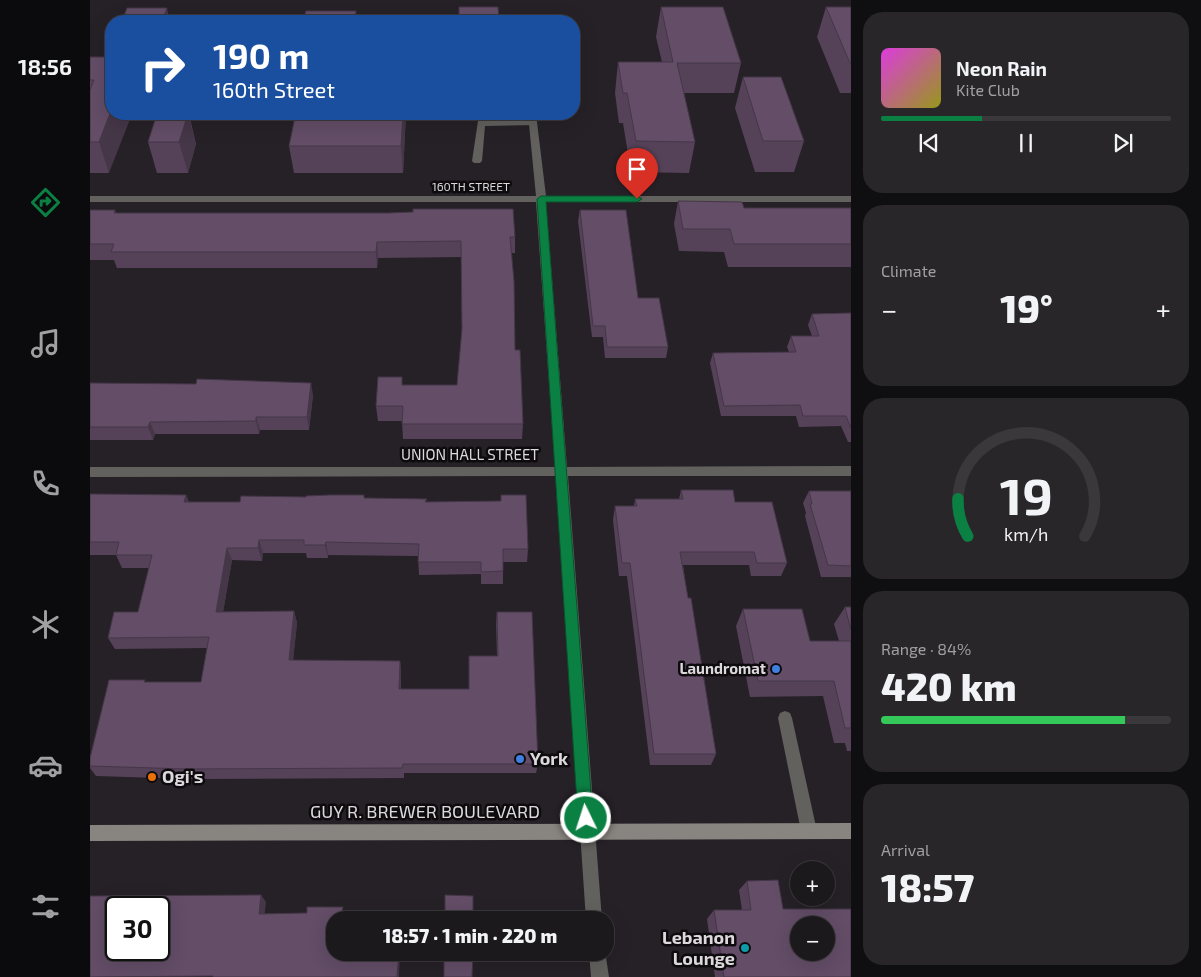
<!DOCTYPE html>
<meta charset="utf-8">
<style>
:root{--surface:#1c191d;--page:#29262a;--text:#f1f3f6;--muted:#a0a0a4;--line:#3a383b;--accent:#0b8043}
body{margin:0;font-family:"Exo 2",sans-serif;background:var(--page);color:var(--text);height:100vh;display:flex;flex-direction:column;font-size:19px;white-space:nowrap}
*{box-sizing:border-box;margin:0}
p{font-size:16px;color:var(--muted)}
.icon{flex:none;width:28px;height:28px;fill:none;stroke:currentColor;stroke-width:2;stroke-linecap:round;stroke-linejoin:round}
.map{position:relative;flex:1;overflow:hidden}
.side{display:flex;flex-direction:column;gap:12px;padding:12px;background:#0f0e10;width:350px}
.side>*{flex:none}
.guide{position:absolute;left:15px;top:15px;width:475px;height:105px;border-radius:20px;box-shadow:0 5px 20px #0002,0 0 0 1px var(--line);background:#1a4fa0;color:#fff;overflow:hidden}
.tools{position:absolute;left:700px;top:861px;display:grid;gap:10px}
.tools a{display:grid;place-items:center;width:45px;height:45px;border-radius:50%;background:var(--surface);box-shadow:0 5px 20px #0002,0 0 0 1px var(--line);font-size:25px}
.speed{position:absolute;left:15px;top:896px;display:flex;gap:10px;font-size:25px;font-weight:700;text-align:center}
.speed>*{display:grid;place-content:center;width:65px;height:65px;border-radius:50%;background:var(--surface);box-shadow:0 5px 20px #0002,0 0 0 1px var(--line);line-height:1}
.speed .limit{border:2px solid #111;border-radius:8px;background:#fff;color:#111}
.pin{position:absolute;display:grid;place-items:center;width:42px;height:42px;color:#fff;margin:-51px -21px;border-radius:50% 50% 50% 0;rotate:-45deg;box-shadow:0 0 5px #0007}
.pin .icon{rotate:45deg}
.me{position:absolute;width:55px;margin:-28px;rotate:356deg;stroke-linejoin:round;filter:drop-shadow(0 0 4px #0008)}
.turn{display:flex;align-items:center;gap:18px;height:105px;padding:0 25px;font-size:22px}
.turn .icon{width:65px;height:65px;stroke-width:2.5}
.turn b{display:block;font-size:35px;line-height:42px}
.big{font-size:38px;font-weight:800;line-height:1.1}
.side .card{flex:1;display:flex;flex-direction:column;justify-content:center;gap:8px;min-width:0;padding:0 18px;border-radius:20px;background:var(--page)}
.side .dial{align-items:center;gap:0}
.dial svg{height:130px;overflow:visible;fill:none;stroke:var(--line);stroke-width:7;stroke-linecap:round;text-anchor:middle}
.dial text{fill:var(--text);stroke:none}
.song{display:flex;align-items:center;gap:15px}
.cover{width:60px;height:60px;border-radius:8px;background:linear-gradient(135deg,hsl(300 70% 55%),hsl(60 70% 35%))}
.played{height:5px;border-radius:2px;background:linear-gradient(90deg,var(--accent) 35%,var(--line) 35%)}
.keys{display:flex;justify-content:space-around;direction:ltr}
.heat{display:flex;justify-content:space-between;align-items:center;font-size:28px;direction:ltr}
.charge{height:8px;border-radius:4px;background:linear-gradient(90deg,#34c759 84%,var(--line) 0)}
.trip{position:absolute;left:236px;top:911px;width:288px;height:50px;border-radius:20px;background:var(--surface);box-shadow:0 5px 20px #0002,0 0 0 1px var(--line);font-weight:800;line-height:50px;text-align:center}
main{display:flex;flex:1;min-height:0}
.tabs{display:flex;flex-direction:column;width:90px;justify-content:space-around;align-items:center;background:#0b0a0c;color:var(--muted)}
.tabs .icon{width:35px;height:35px}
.tabs .on{color:var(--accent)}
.tabs b{font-size:22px;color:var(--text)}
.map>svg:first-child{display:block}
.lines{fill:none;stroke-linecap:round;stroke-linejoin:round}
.lane{fill:#63615e;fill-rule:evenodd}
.street{fill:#63615e;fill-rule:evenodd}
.secondary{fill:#88847f;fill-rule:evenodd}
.wall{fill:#554259}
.shaded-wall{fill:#453648}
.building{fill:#634d67;stroke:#453648;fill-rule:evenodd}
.route{fill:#0b8043;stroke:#07532c}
.shop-dot{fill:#3f7fe0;stroke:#0e0b0e;stroke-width:2}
.food-dot{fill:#e8710a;stroke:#0e0b0e;stroke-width:2}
.culture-dot{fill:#0f9aa8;stroke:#0e0b0e;stroke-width:2}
.labels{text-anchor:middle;stroke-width:5;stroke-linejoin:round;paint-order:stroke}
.far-street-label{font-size:12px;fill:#dcd8dc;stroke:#0e0b0e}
.street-label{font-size:15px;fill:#dcd8dc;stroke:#0e0b0e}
.poi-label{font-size:15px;font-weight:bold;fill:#dcd8dc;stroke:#0e0b0e;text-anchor:end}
.near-poi-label{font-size:18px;font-weight:bold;fill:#dcd8dc;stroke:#0e0b0e;text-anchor:start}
.near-street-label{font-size:18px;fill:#dcd8dc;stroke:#0e0b0e}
</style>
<main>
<nav class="tabs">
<b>18:56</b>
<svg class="icon on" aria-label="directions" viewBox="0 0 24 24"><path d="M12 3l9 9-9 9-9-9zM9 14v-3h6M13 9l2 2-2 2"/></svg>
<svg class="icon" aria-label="music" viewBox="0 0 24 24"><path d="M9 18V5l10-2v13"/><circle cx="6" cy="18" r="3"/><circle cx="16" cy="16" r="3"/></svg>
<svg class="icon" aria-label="phone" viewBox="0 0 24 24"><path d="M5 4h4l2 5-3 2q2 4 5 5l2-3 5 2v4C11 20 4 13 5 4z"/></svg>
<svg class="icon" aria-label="climate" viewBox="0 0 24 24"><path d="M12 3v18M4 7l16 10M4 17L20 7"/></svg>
<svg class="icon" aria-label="car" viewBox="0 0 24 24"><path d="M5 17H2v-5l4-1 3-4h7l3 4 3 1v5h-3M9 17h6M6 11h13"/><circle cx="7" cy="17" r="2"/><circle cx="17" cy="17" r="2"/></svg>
<svg class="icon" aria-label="filters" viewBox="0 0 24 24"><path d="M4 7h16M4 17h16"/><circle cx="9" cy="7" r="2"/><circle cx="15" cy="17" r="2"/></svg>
</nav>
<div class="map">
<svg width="761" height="977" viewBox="0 0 761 977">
<rect width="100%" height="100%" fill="#262127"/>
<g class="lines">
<path class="lane" d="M443 120 446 121V125L395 126 392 161 390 163H384L382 161 388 121Z
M695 711 700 713 702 718 727 831 725 837 719 839 713 837 711 831 688 718 690 713Z"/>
<path class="street" d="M438 114H446L456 196H761V202H456L477 467 761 466V476H478L512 920H496L466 476 0 477V467H465L446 202H0V196H446Z
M515 951 519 977H501L499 952H515Z"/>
<path class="secondary" d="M761 823V839L0 841V825Z"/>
</g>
<path class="wall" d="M571 7 651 63 644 93H594L605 142 599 173 541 172 533 123H529L525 93 528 62H572L566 37Z
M736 7H761V93H750L727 37Z
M0 57 19 173H0Z
M653 77 714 141 704 172H665L645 108Z
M67 114H99L106 144 98 173H67L58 142Z
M316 114 313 173H204L199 146Z
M588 201 654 208H761V267H638L634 252 589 251 584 224Z
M0 210H25L26 213 425 237V253H421L425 350 433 424 432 439H313L312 421H288L286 406 313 385H367L372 329 371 257 288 258 287 268H27L24 260H0Z
M490 210 548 298 578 347 576 358H515L513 337H502L488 221Z
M761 313V442H758L751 426 709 427 706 416H631L620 363 623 353 699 352 697 347 701 336H722L718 325 722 314Z
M0 383 223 395 219 430H170L169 434H65L63 440H0Z
M591 490 645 502 697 563 691 576H661L659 565H593L598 598 626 754 621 765H560L537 576H529L523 520 525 506H544L545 499H589Z
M719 491H761V577H731L715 516 716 513 713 503Z
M0 494 96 495 99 502H150L275 498 337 502 438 549 437 562H413V584H391V574L329 575 328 556 238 555V558H217L216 553H173L172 561 142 560 133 612 204 611 207 623 203 660 310 661 311 672V689H379L407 656 406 624 407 612 448 764 446 773H314V778L102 779 6 776 0 768V758L56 682H111L117 648 25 649 18 638 48 612 59 568H32L26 555H0Z
M755 607H761V751H757L755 743H744L733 696 660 697 646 626 653 609 720 641H749L744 624Z
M657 881 693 909 761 977H625L617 919 624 910H652L649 890Z"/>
<path class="shaded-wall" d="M77 8 80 21H72Z
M21 111V114H42L19 173 9 142Z
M98 114 106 144 98 173 89 142Z
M313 114H316L313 173 311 146Z
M287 242 288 258 287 268 286 252Z
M221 383 223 395 219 430 217 417Z
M166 417 170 430 169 434 166 421Z
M60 422 65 434 63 440 58 427Z
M96 495 101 508 94 502Z
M169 540 173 553 172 561 168 548Z
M236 542 238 555V558L235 545Z
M137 548 142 560 131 624 126 612Z
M204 611 207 623 202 671 199 660Z
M310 661 311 672 310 700 309 689Z
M171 895 176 902 174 920 169 914Z
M309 952H310L309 977H307Z"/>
<path class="building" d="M369 7H408L409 21H369Z
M571 7H633L651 63H587L605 142 546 141 537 93H533L528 62H583Z
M736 7H761V63H760Z
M37 8H77L72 21H32Z
M216 11H266L265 21H213Z
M21 47V111L9 142H0V90L4 80H0V57H17Z
M653 77H691L714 141H673Z
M67 114H98L89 142H58Z
M211 114H313L311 146H199L205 117H210Z
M588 201 652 202 654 208H761V244H644L640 229H593Z
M323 209H423L425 237H420L424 281 425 350H430L433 424H312L313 406H286L288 377H312V385H367L372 329 371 241 287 242 286 252H21L24 244H0V210H25L24 213H299L323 212Z
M490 210H536L548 298H569L578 347H517L515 326H503Z
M761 313V428L756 416H713L710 405 634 406 623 353 706 352 701 336H729L722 314Z
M107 379 221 383 217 417H166V421L60 422 58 427H0V383L106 384Z
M591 490H643L645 502H682L697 563H667L664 552H590L598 598H601L626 754H564L540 563H532L525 506H547L545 499H593Z
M719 491H761V566L738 565 720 504H722Z
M0 494 96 495 94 502H150L151 496 216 497V496L240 495H274V498L337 499 335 502 411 501V495H436L438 549H413V571L391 572V562H328L329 544 236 542 235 545H214V540H169L168 548H137L126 612 204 611 199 660 310 661 309 689H379V656H408L407 612H442L448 764H313L312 768 96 769 0 766V758L19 680H55L54 682H111L119 637 18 638 24 612H48L62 555H26L29 542H0Z
M755 607H761V630Z
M653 609H712L720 641H761V728H755L744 681H668Z
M688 880 693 909H761V977H634L624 910H661L657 881ZM709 925H736V952H709Z
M171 895 169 914 217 913V907H253L252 911 310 912V920H245V952H309L307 977H123V976L0 977V896ZM26 908H69V950H26Z
M355 895 383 896V920H355Z
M354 952H383L382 977H354Z"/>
<path class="route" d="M451 196H547L552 199 547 202H456L503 818 501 823 496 825 491 823 488 818 447 199Z"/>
<g class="shop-dot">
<circle cx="686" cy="669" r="5"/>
<circle cx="430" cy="759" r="5"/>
</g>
<circle class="food-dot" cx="62" cy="777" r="5"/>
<circle class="culture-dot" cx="655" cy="948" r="5"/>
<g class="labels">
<g class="far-street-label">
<text x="381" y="191">160TH STREET</text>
</g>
<g class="street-label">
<text x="380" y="460">UNION HALL STREET</text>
</g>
<g class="poi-label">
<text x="676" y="674">Laundromat</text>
</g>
<g class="near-poi-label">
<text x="440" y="765">York</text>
<text x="72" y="783">Ogi's</text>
<text x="645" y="944" text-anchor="end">Lebanon<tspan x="645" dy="21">Lounge</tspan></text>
</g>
<g class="near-street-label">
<text x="335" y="818">GUY R. BREWER BOULEVARD</text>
</g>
</g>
</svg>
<div class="tools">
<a>+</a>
<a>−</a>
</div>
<div class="speed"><div class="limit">30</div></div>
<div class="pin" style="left:547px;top:199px;background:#d93025"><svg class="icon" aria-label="arrive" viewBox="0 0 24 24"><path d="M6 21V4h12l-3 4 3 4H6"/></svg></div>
<svg class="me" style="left:496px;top:818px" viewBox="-20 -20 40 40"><circle r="17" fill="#0b8043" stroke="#fff" stroke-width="3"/><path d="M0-11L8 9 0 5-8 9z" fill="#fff"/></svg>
<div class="trip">18:57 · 1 min · 220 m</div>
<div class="guide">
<div class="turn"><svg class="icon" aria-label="right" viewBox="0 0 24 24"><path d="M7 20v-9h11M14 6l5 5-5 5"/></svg><div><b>190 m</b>160th Street</div></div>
</div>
</div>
<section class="side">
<div class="card">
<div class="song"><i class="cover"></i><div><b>Neon Rain</b><p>Kite Club</p></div></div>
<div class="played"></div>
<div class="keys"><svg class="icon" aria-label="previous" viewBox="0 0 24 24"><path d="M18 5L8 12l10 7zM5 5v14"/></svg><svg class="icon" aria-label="pause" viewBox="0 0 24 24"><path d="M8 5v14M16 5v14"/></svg><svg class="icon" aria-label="next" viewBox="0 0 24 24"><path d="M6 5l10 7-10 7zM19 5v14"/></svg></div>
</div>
<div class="card"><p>Climate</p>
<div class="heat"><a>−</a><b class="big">19°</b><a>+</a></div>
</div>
<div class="card dial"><svg viewBox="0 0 100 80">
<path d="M14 69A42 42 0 1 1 86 69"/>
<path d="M14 69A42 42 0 0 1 8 46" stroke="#0b8043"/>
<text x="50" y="56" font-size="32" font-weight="700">19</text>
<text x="50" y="72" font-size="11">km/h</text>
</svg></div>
<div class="card"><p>Range · 84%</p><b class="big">420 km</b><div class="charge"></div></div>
<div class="card"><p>Arrival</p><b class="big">18:57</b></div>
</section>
</main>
